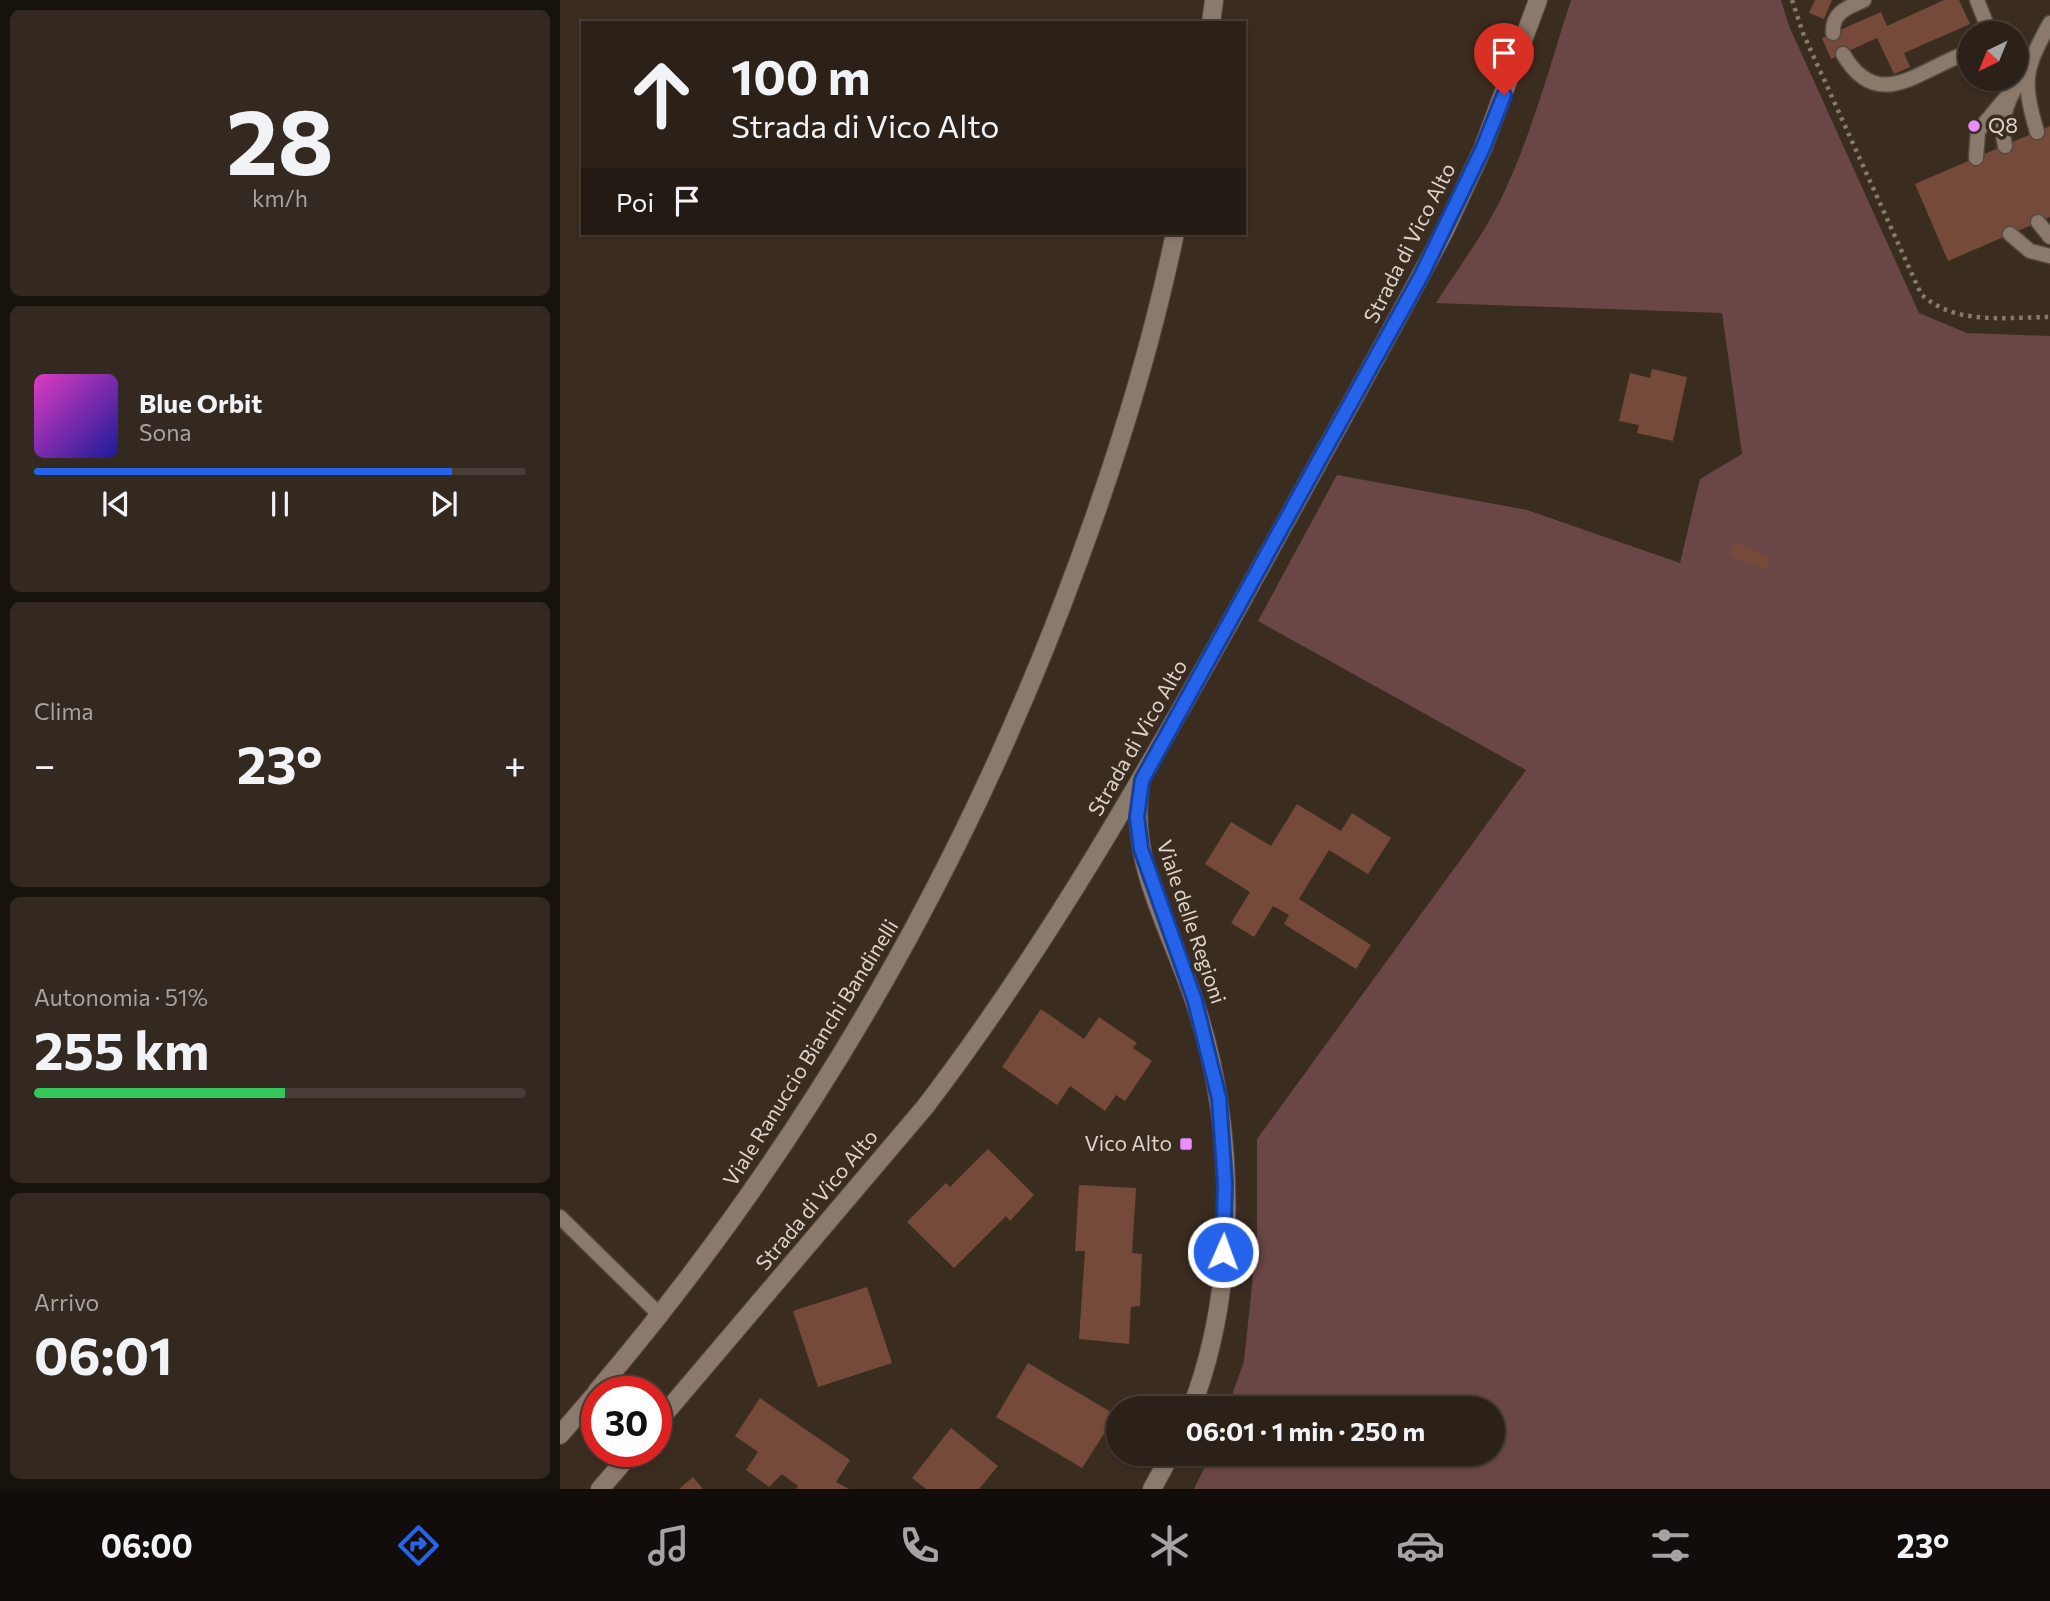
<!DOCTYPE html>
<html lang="it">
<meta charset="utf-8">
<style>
:root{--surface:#2c2118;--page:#342921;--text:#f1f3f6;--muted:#a6a3a2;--line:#483e37;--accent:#2563eb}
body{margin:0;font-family:Commissioner,sans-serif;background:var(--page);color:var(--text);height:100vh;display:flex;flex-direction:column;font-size:26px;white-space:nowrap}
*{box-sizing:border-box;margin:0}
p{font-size:23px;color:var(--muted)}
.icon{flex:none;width:38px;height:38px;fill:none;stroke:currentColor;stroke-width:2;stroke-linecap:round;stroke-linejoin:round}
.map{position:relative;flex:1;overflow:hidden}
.sheet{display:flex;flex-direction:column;gap:10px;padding:10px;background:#18120d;width:560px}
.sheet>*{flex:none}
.guide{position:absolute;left:21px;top:21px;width:665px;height:214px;border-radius:0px;box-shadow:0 2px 5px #0004,0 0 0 2px var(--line);background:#2c2118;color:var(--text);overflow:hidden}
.needle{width:46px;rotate:223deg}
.tools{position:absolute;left:1398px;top:21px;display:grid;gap:14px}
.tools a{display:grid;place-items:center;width:70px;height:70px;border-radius:50%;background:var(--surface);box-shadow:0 2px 5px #0004,0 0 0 2px var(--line);font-size:35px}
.speed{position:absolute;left:21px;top:1376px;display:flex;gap:14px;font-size:35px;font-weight:700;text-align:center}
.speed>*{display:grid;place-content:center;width:91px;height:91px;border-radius:50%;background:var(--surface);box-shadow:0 2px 5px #0004,0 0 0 2px var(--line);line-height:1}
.speed .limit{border:10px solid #d22;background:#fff;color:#111}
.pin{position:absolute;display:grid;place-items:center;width:60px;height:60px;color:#fff;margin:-72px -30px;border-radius:50% 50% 50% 0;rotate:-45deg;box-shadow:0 0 7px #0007}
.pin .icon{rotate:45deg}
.me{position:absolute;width:77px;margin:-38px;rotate:2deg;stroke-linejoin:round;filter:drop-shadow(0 0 5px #0008)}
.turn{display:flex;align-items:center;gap:24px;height:147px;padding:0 35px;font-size:32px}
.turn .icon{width:91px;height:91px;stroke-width:2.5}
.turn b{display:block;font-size:49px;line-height:60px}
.then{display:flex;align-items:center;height:66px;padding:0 35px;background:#0003;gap:14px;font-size:26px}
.big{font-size:52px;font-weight:700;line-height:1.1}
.sheet .tile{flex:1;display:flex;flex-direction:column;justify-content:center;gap:10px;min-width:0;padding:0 24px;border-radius:10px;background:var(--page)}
.sheet .dial{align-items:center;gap:0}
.dial b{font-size:91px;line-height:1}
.song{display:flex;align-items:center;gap:21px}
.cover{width:84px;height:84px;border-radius:10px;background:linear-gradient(135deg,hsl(310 70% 55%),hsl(240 70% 35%))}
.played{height:7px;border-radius:4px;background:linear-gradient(90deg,var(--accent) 85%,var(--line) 85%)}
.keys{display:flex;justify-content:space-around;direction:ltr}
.heat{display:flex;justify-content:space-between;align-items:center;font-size:38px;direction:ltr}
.charge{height:10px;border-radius:5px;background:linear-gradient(90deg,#34c759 51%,var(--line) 0)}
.trip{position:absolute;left:546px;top:1396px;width:399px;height:70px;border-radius:35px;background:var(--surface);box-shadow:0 2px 5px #0004,0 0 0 2px var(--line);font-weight:700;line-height:70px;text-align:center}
.menu{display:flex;height:112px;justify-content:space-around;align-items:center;background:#120d0a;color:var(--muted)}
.menu .icon{width:49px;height:49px}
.menu .selected{color:var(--accent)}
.menu b{font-size:32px;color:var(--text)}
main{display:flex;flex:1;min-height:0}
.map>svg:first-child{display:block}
.green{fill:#6b4646}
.building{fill:#764a3a}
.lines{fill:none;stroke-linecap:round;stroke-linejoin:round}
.service-casing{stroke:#56493f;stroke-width:17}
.minor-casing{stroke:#56493f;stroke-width:20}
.tertiary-casing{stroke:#56493f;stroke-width:20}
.path{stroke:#85786e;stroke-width:4.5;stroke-dasharray:3.5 5;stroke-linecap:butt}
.service{stroke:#8b7a6c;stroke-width:14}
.minor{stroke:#8b7a6c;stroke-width:18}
.tertiary{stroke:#8b7a6c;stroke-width:18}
.route-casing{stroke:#184099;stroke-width:18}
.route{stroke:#2563eb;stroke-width:12}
.poi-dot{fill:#e98dfe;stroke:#3b2c20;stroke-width:2.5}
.labels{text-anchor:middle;stroke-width:7;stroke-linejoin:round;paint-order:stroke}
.poi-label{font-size:21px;fill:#dcd3cb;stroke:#3b2c20;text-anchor:start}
.street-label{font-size:21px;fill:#dcd3cb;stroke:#3b2c20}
</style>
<main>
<section class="sheet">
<div class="tile dial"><b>28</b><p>km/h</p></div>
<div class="tile">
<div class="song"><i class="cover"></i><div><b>Blue Orbit</b><p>Sona</p></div></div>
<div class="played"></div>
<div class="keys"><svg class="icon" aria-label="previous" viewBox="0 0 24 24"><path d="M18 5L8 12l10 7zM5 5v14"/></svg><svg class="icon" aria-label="pause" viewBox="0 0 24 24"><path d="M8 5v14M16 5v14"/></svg><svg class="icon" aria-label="next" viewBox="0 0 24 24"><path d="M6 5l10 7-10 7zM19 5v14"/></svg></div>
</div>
<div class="tile"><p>Clima</p>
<div class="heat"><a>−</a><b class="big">23°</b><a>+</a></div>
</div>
<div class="tile"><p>Autonomia · 51%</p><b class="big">255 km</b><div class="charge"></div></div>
<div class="tile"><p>Arrivo</p><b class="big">06:01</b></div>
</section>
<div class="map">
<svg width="1490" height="1489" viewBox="0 0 1490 1489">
<rect width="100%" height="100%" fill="#3b2c20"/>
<path class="green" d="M1011 0H1221L1229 26 1359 313 1407 333 1490 336V1489H634L651 1454H933V1409H667L684 1361 697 1239V1139L966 770 698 621 777 475 967 510 1120 563 1140 479 1182 454 1162 313 876 303C897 270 921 238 939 203 971 138 989 68 1011 0Z"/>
<path class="building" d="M1255 0H1272L1264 19 1249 13Z
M1384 0H1399L1410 24 1344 53 1350 67 1334 74 1317 38 1271 59 1262 38 1321 12 1327 26Z
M1490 126V217L1388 261 1355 184Z
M1092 369 1127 377 1113 441 1077 433 1079 425 1059 421 1070 373 1090 378Z
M1174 542 1210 557 1205 571 1169 555Z
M737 804 781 831 792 813 831 838 808 874 769 850 739 899 811 945 796 969 724 924 729 915 713 906 694 937 671 923 690 892 645 864 671 822 711 846Z
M481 1009 524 1039 539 1017 577 1043 573 1048 592 1061 565 1101 556 1095 545 1111 510 1086 497 1105 442 1067Z
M428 1149 474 1195 450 1221 446 1216 394 1268 347 1222 386 1183 390 1187Z
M519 1185 576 1188 572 1253 582 1254 580 1306 571 1307 569 1344 519 1339 525 1251H515Z
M307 1287 332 1363 258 1387 233 1311Z
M468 1363 556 1415 522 1468 436 1417Z
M200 1398 290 1460 276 1482 289 1489H236L238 1486 222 1474 209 1487 186 1470 198 1452 175 1436Z
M391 1428 438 1466 419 1489H366L352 1478Z
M133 1477 143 1489H119Z"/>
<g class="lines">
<defs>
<path id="service" d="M1417 0 1430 33
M1273 33C1272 12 1287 8 1304 0
M1456 53 1471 57
M1283 54C1319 116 1361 67 1410 52
M1477 132C1462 80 1464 70 1490 23
M1445 146C1438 116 1450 94 1467 70
M1416 158 1418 131 1449 94
M1478 222 1490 237
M1450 234 1470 251 1490 256
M0 1217 101 1316"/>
<path id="minor" d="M580 790C569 863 613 935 635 1003 676 1126 679 1286 631 1409
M96 1424 365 1107C485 950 583 778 679 606 748 481 818 356 885 230L923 148 978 0
M40 1489 73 1451
M592 1489 611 1454"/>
<path id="tertiary" d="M651 23 654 0
M37 1391C248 1143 407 866 519 560 558 454 592 344 615 233
M0 1435 37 1392"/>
</defs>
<use href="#service" class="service-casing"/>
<use href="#minor" class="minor-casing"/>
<use href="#tertiary" class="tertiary-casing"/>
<path class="path" d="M1232 0 1243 33 1361 294C1395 326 1447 317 1490 317"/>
<use href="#service" class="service"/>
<use href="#minor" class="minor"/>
<use href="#tertiary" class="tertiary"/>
</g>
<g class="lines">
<defs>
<path id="route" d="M663 1252 665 1184 659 1098 635 1001 581 849 577 817 582 780 862 274 923 148 944 95"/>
</defs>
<use href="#route" class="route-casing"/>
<use href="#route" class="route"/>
</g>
<g class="poi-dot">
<circle cx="1414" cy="126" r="7"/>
<rect x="619" y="1137" width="14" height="14" rx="3.5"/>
</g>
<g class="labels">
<g class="poi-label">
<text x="1428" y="133">Q8</text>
<text x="612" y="1151" text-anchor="end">Vico Alto</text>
</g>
<g class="street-label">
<text transform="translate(850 243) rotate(-63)" y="7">Strada di Vico Alto</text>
<text transform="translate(578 738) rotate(-60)" y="7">Strada di Vico Alto</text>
<text transform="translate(631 922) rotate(71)" y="7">Viale delle Regioni</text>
<text transform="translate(251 1053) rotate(-58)" y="7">Viale Ranuccio Bianchi Bandinelli</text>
<text transform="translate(257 1200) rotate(-50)" y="7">Strada di Vico Alto</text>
</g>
</g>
</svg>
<div class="tools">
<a><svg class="needle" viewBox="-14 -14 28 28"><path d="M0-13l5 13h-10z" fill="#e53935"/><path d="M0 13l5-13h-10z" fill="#a6a3a2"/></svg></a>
</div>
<div class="speed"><div class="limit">30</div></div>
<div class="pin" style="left:944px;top:95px;background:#d93025"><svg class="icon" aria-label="arrive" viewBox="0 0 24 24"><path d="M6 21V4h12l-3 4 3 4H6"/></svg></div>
<svg class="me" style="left:663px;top:1252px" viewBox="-20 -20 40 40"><circle r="17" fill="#2563eb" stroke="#fff" stroke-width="3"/><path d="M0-11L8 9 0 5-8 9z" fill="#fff"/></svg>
<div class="trip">06:01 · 1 min · 250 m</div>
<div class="guide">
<div class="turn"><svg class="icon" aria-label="ahead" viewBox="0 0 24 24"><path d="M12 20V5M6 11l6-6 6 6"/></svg><div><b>100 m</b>Strada di Vico Alto</div></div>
<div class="then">Poi<svg class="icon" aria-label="arrive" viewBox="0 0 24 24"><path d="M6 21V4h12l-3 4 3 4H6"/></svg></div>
</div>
</div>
</main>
<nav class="menu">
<b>06:00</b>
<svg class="icon selected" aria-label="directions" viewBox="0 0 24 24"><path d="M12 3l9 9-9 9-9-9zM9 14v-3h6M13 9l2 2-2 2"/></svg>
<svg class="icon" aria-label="music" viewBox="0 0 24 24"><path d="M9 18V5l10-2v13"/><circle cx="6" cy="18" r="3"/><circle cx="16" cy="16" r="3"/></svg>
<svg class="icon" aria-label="phone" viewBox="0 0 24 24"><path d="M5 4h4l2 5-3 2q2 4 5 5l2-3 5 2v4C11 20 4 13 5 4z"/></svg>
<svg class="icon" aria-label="climate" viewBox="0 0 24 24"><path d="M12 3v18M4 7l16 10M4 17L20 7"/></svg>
<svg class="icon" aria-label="car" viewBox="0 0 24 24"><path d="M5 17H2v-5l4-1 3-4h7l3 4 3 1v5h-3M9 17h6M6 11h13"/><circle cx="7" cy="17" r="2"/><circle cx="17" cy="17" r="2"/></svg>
<svg class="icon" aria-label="filters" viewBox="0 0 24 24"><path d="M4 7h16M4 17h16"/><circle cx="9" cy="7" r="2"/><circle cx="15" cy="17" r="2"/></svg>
<b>23°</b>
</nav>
